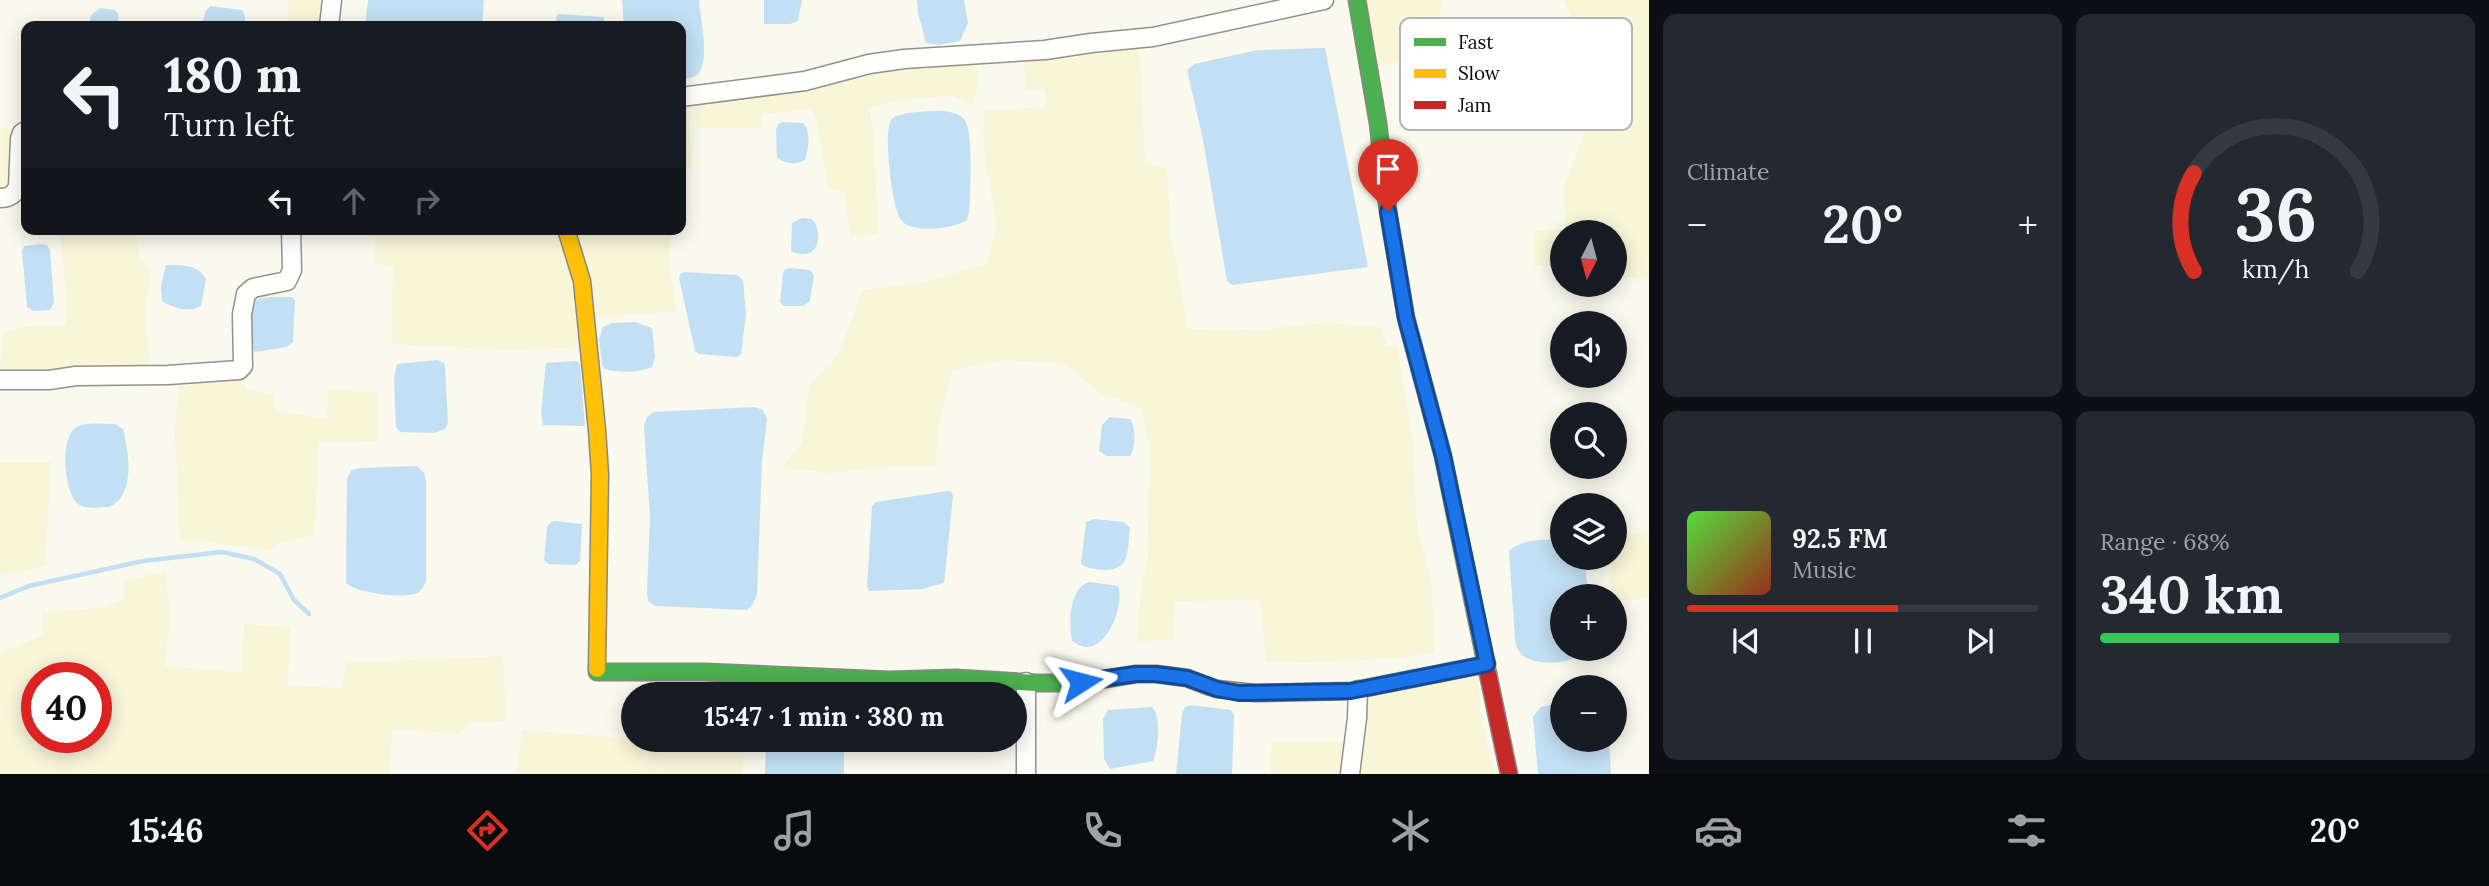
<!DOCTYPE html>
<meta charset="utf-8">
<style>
:root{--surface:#171b24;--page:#242831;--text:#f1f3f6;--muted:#9ea1a6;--line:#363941;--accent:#d93025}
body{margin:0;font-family:Lora,serif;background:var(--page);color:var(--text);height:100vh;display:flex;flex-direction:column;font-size:26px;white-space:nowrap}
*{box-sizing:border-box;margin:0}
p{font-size:23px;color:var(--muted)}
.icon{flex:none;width:38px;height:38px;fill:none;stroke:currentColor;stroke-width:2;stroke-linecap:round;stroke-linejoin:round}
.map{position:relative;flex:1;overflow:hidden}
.panel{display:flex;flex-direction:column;gap:14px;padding:14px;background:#0d0f14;width:840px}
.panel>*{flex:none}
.hud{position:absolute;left:21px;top:21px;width:665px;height:214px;border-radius:14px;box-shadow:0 4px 18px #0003;background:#171b24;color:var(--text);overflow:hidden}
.needle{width:46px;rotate:186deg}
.tools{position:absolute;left:1550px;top:220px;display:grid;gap:14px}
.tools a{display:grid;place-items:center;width:77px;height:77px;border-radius:50%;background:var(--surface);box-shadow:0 4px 18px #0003;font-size:35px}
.speed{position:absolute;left:21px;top:662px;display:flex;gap:14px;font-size:35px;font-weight:700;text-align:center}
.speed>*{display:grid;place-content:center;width:91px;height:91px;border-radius:50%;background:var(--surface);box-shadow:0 4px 18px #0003;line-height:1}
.speed .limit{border:10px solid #d22;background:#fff;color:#111}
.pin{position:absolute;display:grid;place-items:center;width:60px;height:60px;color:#fff;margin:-72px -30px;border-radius:50% 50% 50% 0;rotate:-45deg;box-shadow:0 0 7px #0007}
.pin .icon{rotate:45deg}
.me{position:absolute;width:77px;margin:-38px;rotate:81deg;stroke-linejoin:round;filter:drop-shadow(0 0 5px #0008)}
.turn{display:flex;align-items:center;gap:24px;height:147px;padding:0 28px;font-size:32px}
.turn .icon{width:91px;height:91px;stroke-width:2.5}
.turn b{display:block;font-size:49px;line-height:60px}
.lanes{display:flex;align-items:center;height:66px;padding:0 28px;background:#0003;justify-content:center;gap:35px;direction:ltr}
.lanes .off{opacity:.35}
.big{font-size:52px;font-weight:800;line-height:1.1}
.panel .tile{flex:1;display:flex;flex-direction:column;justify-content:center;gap:10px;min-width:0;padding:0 24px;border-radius:14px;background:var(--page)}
.panel .dial{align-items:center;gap:0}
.dial svg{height:182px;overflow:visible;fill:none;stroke:var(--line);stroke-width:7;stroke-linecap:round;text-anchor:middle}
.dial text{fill:var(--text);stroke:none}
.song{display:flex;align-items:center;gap:21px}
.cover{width:84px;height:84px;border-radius:10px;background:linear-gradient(135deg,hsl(110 70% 55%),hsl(10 70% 35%))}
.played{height:7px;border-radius:4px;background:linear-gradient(90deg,var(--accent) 60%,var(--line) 60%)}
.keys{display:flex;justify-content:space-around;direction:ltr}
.heat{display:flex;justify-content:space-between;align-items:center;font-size:38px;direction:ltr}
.charge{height:10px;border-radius:5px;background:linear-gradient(90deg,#34c759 68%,var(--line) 0)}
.panel .tiles{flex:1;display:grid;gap:14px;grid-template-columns:repeat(2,1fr)}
.trip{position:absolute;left:621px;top:682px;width:406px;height:70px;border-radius:35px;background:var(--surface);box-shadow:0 4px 18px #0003;font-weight:800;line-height:70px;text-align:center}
.menu{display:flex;height:112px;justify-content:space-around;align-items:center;background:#090b0e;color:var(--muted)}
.menu .icon{width:49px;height:49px}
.menu .current{color:var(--accent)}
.menu b{font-size:32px;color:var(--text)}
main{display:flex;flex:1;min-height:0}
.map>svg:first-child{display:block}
.farmland{fill:#f7f6d9;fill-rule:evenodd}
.water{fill:#c3dff3}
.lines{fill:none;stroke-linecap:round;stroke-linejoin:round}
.stream{stroke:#c3dff3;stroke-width:4.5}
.street-casing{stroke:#92928c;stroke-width:21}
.fast-casing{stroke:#898883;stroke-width:19}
.slow-casing{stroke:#898883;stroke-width:19}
.jam-casing{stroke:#898883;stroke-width:19}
.street{stroke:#fefefc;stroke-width:18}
.fast{stroke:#4caf50;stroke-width:16}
.slow{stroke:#ffc107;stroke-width:16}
.jam{stroke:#c62828;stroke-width:16}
.route-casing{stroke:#114b97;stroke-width:18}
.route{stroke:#1a73e8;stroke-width:12}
.key{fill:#fff;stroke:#b6b6b6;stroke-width:2}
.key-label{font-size:19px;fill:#0a0a0a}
</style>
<main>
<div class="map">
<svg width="1649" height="774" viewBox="0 0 1649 774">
<rect width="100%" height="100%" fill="#faf9ed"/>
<path class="farmland" d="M288 0H327L323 26H288Z
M1366 0H1443L1432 50 1427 58 1378 66Z
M1564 0H1649V280L1615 275V233H1563V268L1533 265 1534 231 1565 229 1564 188 1585 130 1590 41 1575 28Z
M1139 45 1145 164 1167 168 1171 241 1177 267 1188 329 1260 330 1321 323 1381 327 1387 346 1397 345 1413 445 1417 526 1432 584 1434 653 1402 658 1306 663 1266 662 1260 600 1175 601 1173 640 1137 641 1141 591 1148 555 1149 444 1141 408 1100 393 1065 364 1007 360 952 370 939 425 935 466 892 467 830 473 782 468 802 443 809 387 839 352 863 290 921 283 987 264 997 227 985 160 983 128 985 111 1045 107V89L1026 90 1024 60Z
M976 60 979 81 972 105 951 95 890 102 869 108 874 136 878 234 851 237 844 192 829 189 816 117 812 109 762 114V128H697L694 115V100L848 74Z
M681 104H688L692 168 681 169Z
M0 128 15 129V184L0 194Z
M26 182V229H135L139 257 151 269 145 316 151 372 5 373 0 368 4 333 23 327 66 325V290L60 234H26L23 207Z
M375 229H562L585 347 511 350 392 344 393 266 375 264Z
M571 229H671L669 266 677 311 592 318Z
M242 375 246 390 273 394 276 411 326 419 329 389 377 393V441L318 442 315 535 278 543 272 551 204 541H180L175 433 179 380Z
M0 462H51L45 566 0 576Z
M1649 532V598L1615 601V597H1611V558H1615V535Z
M166 571 170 619 165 666 242 673 244 624 290 627 288 686 342 688 346 663 503 656 506 721 470 723 459 733 393 730 389 774H0V653L43 635V612L100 608 124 599V581ZM37 677H96V737H37Z
M1478 674 1480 711 1494 774H1353L1362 694Z
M522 730 621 738 744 752 743 774H516Z
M1272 741H1349L1348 774H1269Z"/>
<path class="water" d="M368 0H484L482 26H365Z
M622 0H699C700 17 711 63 697 75 693 78 686 79 681 79V26H624Z
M764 0H802L798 21 790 24H764Z
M917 0H964L968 23 960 41 939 45 926 43 918 13Z
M210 6 242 10 245 17V26H202L205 12Z
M100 8 115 10 118 14V26H89L91 15Z
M557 14 604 17V26H555Z
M1325 48 1368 267 1232 285 1227 281 1203 140 1187 70 1194 64 1258 50Z
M943 111C951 112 958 113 964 119 974 129 970 197 969 213L967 220C954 229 911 234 901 220 892 209 883 132 891 120 898 111 931 111 943 111Z
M783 122 803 123C811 132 809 149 805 160 796 165 784 164 777 157L776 130 778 124Z
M802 218 812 219C826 236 816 264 791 251L792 223Z
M41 244 47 245 50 250 54 303 50 310 33 311 27 307 22 251 24 246Z
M166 265C181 265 198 264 206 279L201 306C189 313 174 308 162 301L161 286Z
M791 268 810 270 814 275 810 301 803 306H784L780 302 783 273 785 269Z
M685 272 737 275 743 280 746 315 741 354 737 357 699 354 695 351 679 278 680 274Z
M281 297H292L295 300 293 342 287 347 255 352C249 345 248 311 254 303 258 296 273 297 281 297Z
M635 322 652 328 655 356 652 367C638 373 618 373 604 369L602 365 599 339 603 327 613 323Z
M438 360 444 363 445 367 448 422 445 429 434 433 400 432 396 427 394 379 397 364Z
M576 361 580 364 585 426 543 425 541 412 546 363Z
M755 407 763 410 767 419 762 461 757 594 753 604 747 610 655 606 648 601 647 592 650 518 644 426 647 417 654 412Z
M1110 417 1130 419C1136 427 1136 447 1130 456H1106L1099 451 1102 425Z
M115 424 123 429C129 452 136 495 109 507 99 507 84 510 77 503 64 490 59 436 77 427 87 422 104 424 115 424Z
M417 466 424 473 426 480V582C424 585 422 590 419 592 407 600 356 593 346 583L347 478 352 470 361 468Z
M948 491 951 492 953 496 944 583 922 589 870 591 867 587 872 506 876 502Z
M1094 519 1124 522 1130 528C1127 551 1131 571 1103 570 1095 569 1088 569 1081 564L1086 522Z
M555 521 582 524 580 561 575 565 549 564 544 560 547 527 551 522Z
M1563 540V558H1584L1589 597H1563V649H1586C1575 665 1536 667 1522 655 1517 651 1516 644 1515 639L1509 551C1520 539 1547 539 1563 540Z
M1090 582 1118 586C1126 609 1100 667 1072 640 1068 624 1070 585 1090 582Z
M1563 702V740H1609L1611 774H1538L1533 717 1541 707Z
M1191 705 1231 710 1234 716 1232 774H1176L1182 714 1185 707Z
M1152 707C1162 718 1158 748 1153 761L1110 769 1104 759 1103 719 1108 710Z
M766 740H844V774H765Z"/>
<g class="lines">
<path class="stream" d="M0 598 29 586 143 561 222 552 254 559 280 574 294 600 309 614"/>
<defs>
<path id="street" d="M329 26 332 0
M681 97 805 81 869 64 904 59 1045 50 1091 43 1153 37 1324 0
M0 198C9 198 14 195 18 187L20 139 22 133 26 131
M0 380H49L76 376 168 375 239 370 243 366 242 314 246 294 253 288 287 281 292 270 291 229
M1026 682V774
M1350 774 1357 718 1358 690"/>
<path id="fast" d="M1357 0 1378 123 1388 211 1406 318 1443 456 1488 674
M597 669V672H705L889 680 955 678 1036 683H1081L1136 674H1156L1187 678 1208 686"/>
<path id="slow" d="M566 229 582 281 597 430 600 474 597 669
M1208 686 1217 689 1255 693 1351 691 1487 664"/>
<path id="jam" d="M1488 674 1509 774"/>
</defs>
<use href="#street" class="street-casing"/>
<use href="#fast" class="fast-casing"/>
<use href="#slow" class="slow-casing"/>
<use href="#jam" class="jam-casing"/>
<use href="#street" class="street"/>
<use href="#fast" class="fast"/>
<use href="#slow" class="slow"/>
<use href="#jam" class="jam"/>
</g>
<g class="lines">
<defs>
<path id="route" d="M1081 682 1136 674H1156L1187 678 1217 689 1239 693 1351 691 1487 664 1443 456 1406 318 1388 211"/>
</defs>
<use href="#route" class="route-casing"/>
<use href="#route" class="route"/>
</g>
<rect x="1400" y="18" width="232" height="112" rx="10" class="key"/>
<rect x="1414" y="38" width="32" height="8" fill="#4caf50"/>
<rect x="1414" y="69" width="32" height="9" fill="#ffc107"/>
<rect x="1414" y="101" width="32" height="8" fill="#c62828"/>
<g class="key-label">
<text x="1458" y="49">Fast</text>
<text x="1458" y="80">Slow</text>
<text x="1458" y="112">Jam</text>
</g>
</svg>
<div class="tools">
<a><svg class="needle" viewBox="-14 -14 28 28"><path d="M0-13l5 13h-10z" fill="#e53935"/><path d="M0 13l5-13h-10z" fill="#9ea1a6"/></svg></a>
<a><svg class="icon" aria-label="sound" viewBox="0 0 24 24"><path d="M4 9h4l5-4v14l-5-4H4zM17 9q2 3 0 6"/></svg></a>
<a><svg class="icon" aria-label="search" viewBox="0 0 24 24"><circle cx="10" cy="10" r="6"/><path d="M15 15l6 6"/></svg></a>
<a><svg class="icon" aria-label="layers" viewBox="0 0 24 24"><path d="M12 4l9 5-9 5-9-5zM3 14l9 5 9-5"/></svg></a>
<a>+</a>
<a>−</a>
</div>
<div class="speed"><div class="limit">40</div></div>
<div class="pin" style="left:1388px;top:211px;background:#d93025"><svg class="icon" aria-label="arrive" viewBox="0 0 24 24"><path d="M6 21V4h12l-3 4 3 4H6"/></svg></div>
<svg class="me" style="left:1081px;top:682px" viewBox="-20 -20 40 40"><path d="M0-17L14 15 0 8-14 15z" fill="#1a73e8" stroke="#fff" stroke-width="4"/></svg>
<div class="trip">15:47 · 1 min · 380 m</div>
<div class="hud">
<div class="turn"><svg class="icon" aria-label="left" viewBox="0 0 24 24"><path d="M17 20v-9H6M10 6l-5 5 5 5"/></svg><div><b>180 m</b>Turn left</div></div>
<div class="lanes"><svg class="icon" aria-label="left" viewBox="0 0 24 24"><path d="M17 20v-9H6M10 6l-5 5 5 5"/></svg><svg class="icon off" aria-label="ahead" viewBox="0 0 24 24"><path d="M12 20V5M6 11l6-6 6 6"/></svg><svg class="icon off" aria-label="right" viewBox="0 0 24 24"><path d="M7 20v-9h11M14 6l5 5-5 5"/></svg></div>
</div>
</div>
<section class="panel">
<div class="tiles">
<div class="tile"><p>Climate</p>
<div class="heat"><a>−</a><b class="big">20°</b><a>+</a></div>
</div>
<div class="tile dial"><svg viewBox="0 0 100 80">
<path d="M14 69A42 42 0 1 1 86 69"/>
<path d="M14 69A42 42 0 0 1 14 26" stroke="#d93025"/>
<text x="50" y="56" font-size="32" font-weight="700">36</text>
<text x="50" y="72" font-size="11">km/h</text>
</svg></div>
<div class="tile">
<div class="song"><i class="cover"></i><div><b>92.5 FM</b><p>Music</p></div></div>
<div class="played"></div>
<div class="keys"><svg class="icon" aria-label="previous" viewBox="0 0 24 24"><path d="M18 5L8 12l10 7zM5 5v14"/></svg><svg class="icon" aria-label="pause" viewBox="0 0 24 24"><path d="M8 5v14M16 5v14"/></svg><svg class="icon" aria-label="next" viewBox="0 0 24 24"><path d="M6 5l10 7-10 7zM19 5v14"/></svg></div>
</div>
<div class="tile"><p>Range · 68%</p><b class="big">340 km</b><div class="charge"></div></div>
</div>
</section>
</main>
<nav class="menu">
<b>15:46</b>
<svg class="icon current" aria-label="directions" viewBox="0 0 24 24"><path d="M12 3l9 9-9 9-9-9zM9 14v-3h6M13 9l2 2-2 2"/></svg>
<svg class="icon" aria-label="music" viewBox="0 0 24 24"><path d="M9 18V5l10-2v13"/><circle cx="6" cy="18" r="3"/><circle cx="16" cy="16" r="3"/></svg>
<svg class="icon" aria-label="phone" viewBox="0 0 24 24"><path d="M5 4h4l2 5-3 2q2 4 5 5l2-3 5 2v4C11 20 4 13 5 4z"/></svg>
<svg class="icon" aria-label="climate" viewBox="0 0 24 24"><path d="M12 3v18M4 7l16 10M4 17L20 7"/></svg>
<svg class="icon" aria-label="car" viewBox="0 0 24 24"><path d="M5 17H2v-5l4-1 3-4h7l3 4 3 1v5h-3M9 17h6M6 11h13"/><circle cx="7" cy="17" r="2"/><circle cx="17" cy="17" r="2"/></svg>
<svg class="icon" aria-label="filters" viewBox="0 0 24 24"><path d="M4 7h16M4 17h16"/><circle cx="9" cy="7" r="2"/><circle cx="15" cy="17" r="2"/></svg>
<b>20°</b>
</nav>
